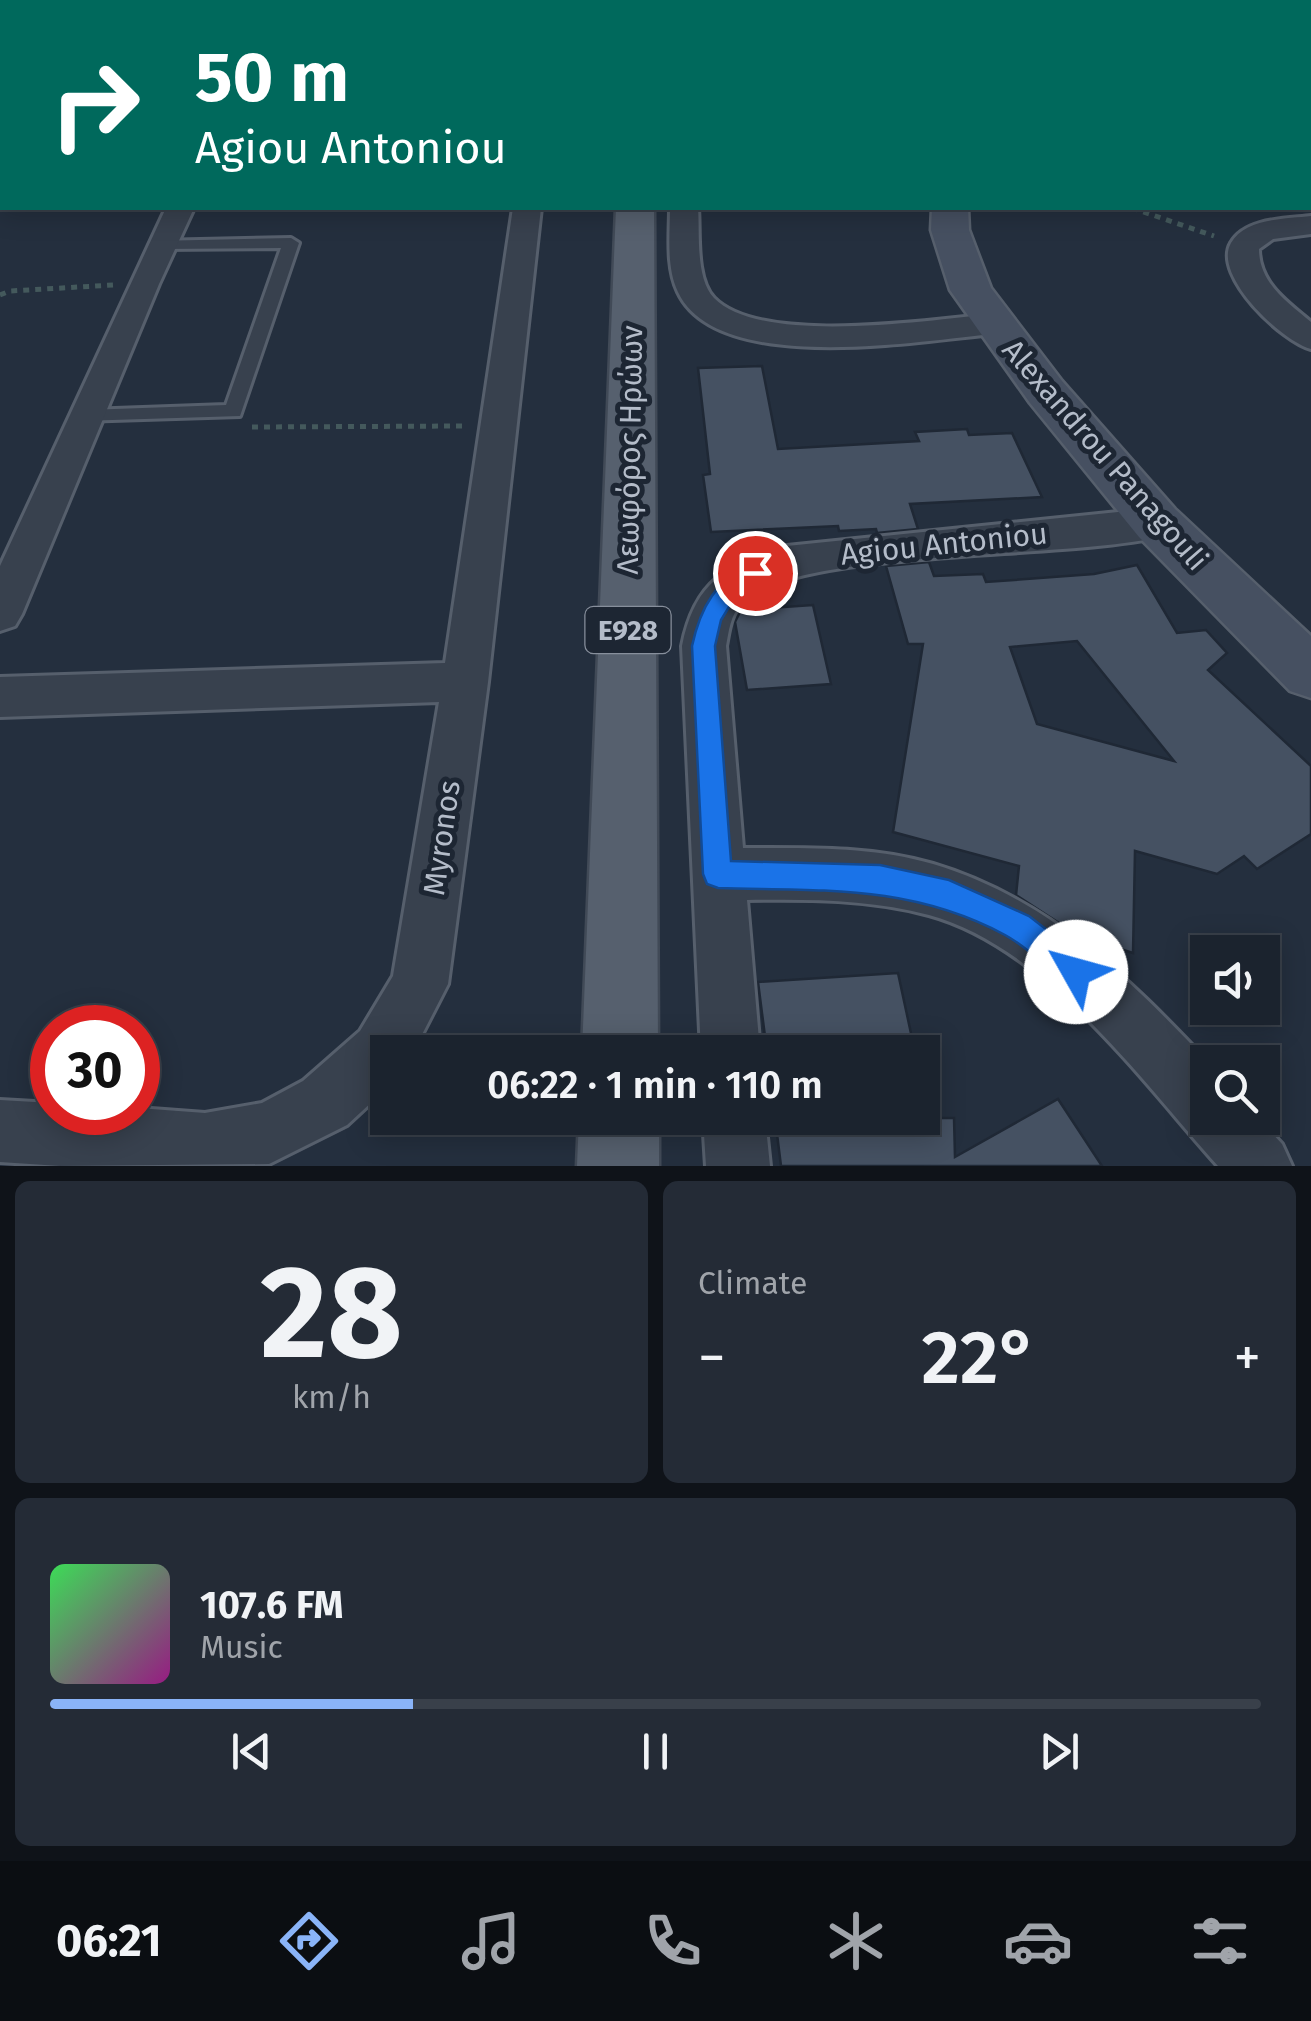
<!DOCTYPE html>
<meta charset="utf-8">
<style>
:root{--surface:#1b232e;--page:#242b36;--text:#f1f3f6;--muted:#a0a4aa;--line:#39404a;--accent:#8ab4f8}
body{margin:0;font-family:"Fira Sans",sans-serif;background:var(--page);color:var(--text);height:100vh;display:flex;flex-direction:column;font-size:38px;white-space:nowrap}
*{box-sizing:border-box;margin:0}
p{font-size:32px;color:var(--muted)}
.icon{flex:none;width:55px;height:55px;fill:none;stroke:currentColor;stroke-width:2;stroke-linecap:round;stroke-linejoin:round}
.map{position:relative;height:1166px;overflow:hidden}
.drawer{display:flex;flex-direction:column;gap:15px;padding:15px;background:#0f1319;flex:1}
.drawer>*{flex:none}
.top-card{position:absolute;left:0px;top:0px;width:1312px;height:210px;box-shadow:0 5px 25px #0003,0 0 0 2px var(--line);background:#00695c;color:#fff;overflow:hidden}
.fabs{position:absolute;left:1190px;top:935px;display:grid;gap:20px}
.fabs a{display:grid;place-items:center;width:90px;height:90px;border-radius:0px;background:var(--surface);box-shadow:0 5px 25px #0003,0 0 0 2px var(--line);font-size:50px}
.speed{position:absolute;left:30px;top:1005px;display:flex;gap:20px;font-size:50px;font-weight:700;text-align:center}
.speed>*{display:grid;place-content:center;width:130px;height:130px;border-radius:50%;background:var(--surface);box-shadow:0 5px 25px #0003,0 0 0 2px var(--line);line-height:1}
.speed .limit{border:15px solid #d22;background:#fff;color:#111}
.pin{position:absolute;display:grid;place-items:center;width:85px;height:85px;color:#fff;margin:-42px;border:5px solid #fff;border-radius:50%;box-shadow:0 2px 10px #0007}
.me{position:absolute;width:110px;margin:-55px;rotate:308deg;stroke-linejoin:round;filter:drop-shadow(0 0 8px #0008)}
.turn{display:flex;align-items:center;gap:35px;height:210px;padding:0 30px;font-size:45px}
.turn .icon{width:130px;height:130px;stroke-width:2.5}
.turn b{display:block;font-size:70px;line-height:85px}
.big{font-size:75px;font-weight:600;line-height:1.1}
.drawer .widget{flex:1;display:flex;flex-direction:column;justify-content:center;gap:15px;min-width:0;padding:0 35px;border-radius:15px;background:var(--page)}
.drawer .dial{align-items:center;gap:0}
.dial b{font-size:130px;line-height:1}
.song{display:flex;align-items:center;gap:30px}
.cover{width:120px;height:120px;border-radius:15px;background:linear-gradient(135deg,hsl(130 70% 55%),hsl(310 70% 35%))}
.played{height:10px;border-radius:5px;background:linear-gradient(90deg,var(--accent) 30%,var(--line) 30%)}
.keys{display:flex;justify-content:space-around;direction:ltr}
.heat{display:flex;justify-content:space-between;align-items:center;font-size:55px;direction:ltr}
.drawer .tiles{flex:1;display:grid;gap:15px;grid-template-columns:1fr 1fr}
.widget:last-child{grid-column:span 2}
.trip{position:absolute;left:370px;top:1035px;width:570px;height:100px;border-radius:0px;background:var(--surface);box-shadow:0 5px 25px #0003,0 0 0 2px var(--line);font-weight:600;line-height:100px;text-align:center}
.dock{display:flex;height:160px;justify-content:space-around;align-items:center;background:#0b0e12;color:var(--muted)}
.dock .icon{width:70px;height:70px}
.dock .current{color:var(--accent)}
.dock b{font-size:45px;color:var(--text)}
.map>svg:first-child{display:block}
.building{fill:#455162;stroke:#1f2835;stroke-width:2.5;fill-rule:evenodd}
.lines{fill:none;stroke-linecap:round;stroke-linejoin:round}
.lane-casing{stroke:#565f6c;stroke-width:6}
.street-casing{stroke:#565f6c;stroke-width:6}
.secondary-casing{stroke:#565f6c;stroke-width:5}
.primary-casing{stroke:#414a57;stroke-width:5}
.path{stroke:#44595c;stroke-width:5;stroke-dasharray:6 6;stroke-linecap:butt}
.lane{fill:#38414e;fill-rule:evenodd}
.street{fill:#38414e;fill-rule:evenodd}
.secondary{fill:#465061;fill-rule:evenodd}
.primary{fill:#56606e;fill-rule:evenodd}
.route{fill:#1a73e8;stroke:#114b97;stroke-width:2.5}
.labels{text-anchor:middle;stroke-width:10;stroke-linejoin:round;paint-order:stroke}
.shield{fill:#1d2633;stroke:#878f9c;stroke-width:2.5}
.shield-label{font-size:28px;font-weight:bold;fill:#b4bcc9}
.street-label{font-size:30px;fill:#b4bcc9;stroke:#1d2633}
</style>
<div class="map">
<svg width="1311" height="1166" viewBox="0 0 1311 1166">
<rect width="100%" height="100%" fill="#242f3e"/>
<path class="building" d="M762 366 778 449 919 441 915 432 967 429 969 435 1012 433 1042 497 910 504 918 529 877 533 876 529 839 531 838 526 711 532 703 475 710 474 698 368Z
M929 562 934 576 983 574 986 582 1094 574 1137 565 1177 633 1206 630 1227 653 1208 670 1311 766V834L1257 869 1244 856 1217 874 1135 851 1133 953 1079 936 1016 895 1019 866 893 832 923 644H908L886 566ZM1077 641 1174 761 1037 724 1010 647Z
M813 605 831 684 747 690 735 622 741 610Z
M898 973 915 1052H767L758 982Z
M1058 1099 1102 1166H781L775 1118H954L955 1157Z"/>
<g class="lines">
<defs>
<path id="lane" d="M291 238 299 243 240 416 80 421 77 416 80 411 87 410 226 405 281 248 161 249 155 247V241Z"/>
<path id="street" d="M895 0H939L941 2H897Z
M1105 0H1127V2H1106Z
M1282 0H1304L1305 2H1284Z
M1310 31H1311V46H1310Z
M2 96V113L0 114V97Z
M166 208H194L159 284 22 614 15 626 0 631V566Z
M513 208H541L488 682 448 984 413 1052H388V1087L347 1125 269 1164 60 1166 0 1162V1100L52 1103V1112H138V1108L205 1113 262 1103 303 1081 360 1031 393 976 439 702 0 717V677L445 663Z
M670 208H698C700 233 695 278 714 298 761 346 929 320 993 314L1005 317 1010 324 1005 331 993 334C919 341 717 376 678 292 666 267 670 235 670 208Z
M1311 216V234L1273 239 1259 249C1259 283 1287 302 1311 322V349C1283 342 1212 276 1231 243 1245 218 1286 219 1311 216Z
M1157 508 1171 512 1177 523 1171 534C1081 561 796 546 742 603 730 615 729 631 726 646L743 848C806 848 872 846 933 864 1047 898 1128 977 1208 1062V1118H1258L1282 1144 1292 1166H1218C1141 1080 1046 947 929 915 869 899 808 899 747 900L760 1052H701L682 646C695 580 727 565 787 546Z
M703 1118H765L770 1166H706Z"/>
<path id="secondary" d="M1310 97H1311V117H1310Z
M932 208H968L969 230 991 288 1062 381 1175 509 1311 636V698L1290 691 1139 537 1030 403 950 290 931 230Z"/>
<path id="primary" d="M616 208H654L658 1052H582Z
M579 1118H659V1166H577Z"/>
</defs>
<use href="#lane" class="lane-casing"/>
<use href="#street" class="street-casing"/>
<use href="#secondary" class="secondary-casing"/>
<use href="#primary" class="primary-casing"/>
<path class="path" d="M1132 208 1214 236
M0 295 10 291 113 285
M252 427 464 426"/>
<use href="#lane" class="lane"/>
<use href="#street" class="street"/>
<use href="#secondary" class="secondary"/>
<use href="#primary" class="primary"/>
</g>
<path class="route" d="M755 564 766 573 735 597 721 620 715 646 731 861 880 865 949 880 1029 916 1087 961 1091 972 1087 982 1076 987 1066 982C1046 967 1026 946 1005 935 910 884 821 891 718 888L707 884 703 874 692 646C700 609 716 577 755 564Z"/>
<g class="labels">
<rect class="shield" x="585.5" y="607" width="85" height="46" rx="8"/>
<g class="shield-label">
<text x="628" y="640">E928</text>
</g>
<g class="street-label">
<text transform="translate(630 450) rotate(-89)" y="10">Λεωφόρος Ηρώων</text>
<text transform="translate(1105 455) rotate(49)" y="10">Alexandrou Panagouli</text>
<text transform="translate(944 544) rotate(-6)" y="10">Agiou Antoniou</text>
<text transform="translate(442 838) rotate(-82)" y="10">Myronos</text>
</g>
</g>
</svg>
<div class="fabs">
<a><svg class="icon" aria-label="sound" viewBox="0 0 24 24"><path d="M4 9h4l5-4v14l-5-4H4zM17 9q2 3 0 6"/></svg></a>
<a><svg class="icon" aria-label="search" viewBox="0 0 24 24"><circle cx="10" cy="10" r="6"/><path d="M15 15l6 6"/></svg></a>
</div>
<div class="speed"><div class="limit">30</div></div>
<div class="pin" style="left:755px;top:573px;background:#d93025"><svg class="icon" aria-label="arrive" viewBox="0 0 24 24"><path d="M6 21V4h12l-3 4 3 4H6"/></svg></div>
<svg class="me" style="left:1076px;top:972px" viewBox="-20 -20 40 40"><circle r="19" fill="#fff"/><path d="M0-13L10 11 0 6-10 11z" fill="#1a73e8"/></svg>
<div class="trip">06:22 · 1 min · 110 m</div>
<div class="top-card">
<div class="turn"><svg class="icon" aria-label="right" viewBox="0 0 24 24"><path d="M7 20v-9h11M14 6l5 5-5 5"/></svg><div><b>50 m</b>Agiou Antoniou</div></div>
</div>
</div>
<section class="drawer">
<div class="tiles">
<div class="widget dial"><b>28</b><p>km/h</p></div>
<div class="widget"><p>Climate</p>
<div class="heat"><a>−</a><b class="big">22°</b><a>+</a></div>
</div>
<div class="widget">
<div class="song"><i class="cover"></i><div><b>107.6 FM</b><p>Music</p></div></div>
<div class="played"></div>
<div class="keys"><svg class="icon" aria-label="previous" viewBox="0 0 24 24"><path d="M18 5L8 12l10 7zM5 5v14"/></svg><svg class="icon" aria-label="pause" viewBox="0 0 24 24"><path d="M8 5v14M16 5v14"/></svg><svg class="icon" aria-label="next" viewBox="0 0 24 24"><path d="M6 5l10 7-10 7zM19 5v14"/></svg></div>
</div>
</div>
</section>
<nav class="dock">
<b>06:21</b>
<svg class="icon current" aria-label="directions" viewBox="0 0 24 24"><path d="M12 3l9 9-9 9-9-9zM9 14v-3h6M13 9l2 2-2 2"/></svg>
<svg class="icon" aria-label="music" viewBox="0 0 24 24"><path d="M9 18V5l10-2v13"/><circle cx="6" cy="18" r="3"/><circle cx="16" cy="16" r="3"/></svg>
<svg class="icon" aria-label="phone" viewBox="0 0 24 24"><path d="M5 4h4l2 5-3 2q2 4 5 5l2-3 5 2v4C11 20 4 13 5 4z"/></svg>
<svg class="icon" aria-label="climate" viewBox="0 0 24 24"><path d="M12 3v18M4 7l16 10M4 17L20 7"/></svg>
<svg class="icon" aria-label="car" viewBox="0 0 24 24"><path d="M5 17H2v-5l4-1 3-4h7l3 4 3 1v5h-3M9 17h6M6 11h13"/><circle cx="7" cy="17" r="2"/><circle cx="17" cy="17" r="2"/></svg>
<svg class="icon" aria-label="filters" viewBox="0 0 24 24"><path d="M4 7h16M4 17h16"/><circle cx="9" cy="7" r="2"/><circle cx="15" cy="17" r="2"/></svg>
</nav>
